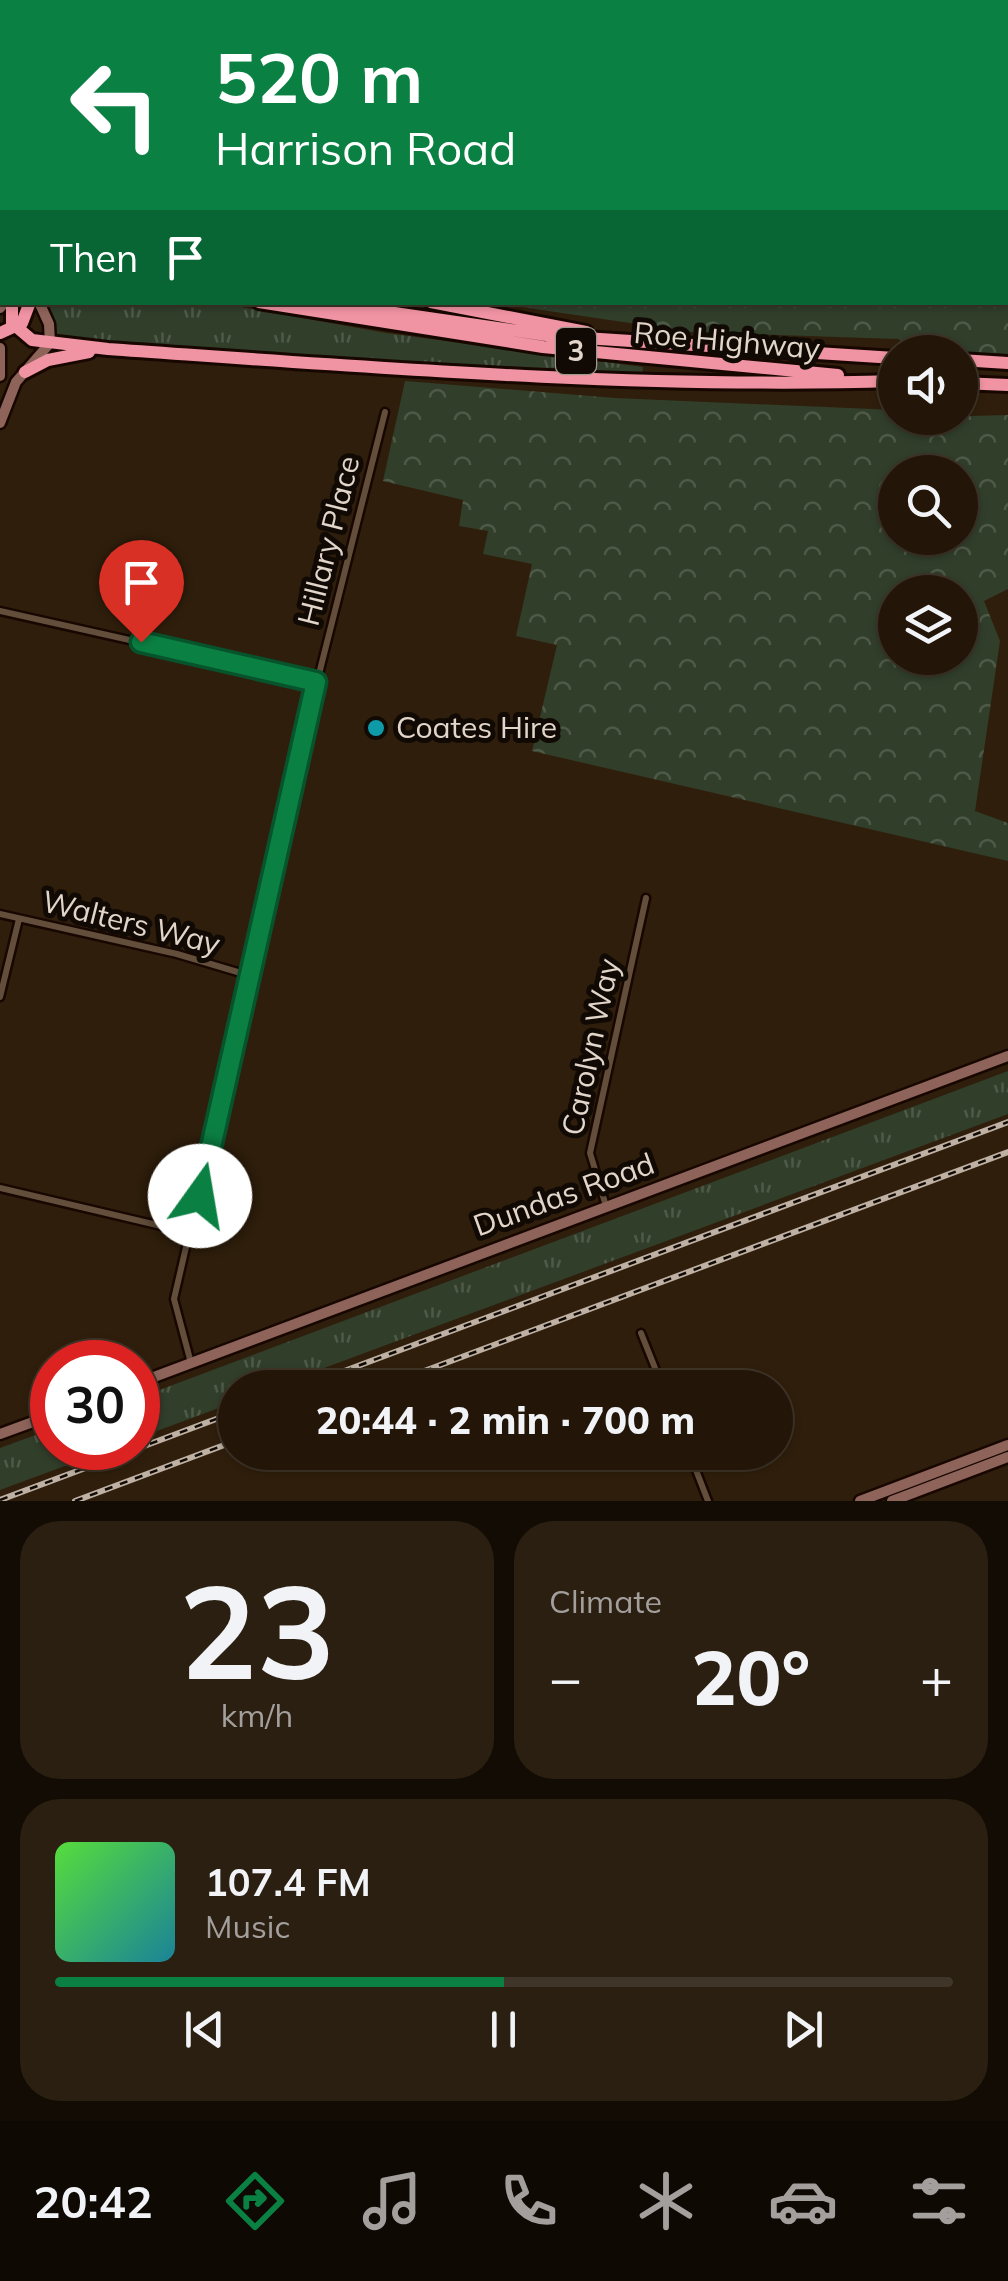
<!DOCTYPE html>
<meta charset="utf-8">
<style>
:root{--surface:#231608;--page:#2b1f12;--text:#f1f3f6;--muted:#a39f9c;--line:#403529;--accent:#0b8043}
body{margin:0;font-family:Mulish,sans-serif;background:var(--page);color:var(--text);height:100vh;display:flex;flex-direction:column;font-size:38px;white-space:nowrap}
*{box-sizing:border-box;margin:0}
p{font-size:32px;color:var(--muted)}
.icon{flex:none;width:55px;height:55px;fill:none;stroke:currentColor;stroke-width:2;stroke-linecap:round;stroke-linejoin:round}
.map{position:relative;height:1501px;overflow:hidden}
.panel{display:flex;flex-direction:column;gap:20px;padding:20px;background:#130c04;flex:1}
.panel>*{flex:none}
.hud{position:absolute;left:0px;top:0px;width:1010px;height:305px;box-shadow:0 2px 8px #0004,0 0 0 2px var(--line);background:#0b8043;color:#fff;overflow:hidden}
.tools{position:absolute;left:878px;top:335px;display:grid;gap:20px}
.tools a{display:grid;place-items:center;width:100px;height:100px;border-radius:50%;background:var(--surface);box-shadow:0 2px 8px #0004,0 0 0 2px var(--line);font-size:50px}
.speed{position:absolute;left:30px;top:1340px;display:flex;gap:20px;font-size:50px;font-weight:700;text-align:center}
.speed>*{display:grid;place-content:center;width:130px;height:130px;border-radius:50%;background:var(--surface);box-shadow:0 2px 8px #0004,0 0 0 2px var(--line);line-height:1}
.speed .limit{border:15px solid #d22;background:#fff;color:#111}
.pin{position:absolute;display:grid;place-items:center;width:85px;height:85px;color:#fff;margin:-102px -42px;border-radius:50% 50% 50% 0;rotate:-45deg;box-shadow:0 0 10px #0007}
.pin .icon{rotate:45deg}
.me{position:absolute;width:110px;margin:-55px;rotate:13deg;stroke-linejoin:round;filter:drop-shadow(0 0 8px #0008)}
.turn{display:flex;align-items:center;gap:35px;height:210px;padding:0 50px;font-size:45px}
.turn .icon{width:130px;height:130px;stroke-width:2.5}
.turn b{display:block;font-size:70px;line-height:85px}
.then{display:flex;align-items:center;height:95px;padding:0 50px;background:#0003;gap:20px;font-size:38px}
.big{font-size:75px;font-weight:800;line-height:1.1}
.panel .card{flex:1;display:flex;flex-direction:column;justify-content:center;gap:15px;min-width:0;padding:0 35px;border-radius:40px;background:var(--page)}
.panel .dial{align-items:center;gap:0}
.dial b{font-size:130px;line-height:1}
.song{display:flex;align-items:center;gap:30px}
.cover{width:120px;height:120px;border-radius:15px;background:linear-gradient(135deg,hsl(110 70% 55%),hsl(190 70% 35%))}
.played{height:10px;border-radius:5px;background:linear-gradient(90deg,var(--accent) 50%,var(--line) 50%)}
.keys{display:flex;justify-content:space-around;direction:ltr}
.heat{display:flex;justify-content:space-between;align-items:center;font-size:55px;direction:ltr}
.panel .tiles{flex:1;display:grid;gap:20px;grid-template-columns:1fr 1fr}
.card:last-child{grid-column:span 2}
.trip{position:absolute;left:218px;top:1370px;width:575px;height:100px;border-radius:50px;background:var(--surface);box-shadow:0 2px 8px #0004,0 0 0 2px var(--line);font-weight:800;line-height:100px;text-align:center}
.tab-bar{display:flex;height:160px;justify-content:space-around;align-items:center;background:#0e0903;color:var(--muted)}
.tab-bar .icon{width:70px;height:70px}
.tab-bar .active{color:var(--accent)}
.tab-bar b{font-size:45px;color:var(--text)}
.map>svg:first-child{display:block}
.grass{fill:url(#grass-tufts)}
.forest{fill:url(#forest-crowns);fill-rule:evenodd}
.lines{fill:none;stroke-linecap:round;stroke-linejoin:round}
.street-casing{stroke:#170700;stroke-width:11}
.secondary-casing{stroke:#170700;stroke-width:15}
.highway-casing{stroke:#170700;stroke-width:18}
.street{stroke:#624e3b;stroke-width:6}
.secondary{stroke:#8d635a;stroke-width:10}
.highway{stroke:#f093a2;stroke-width:12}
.rail-casing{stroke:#beb1a4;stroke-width:6}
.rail{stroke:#110a04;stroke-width:2.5;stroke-dasharray:8;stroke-linecap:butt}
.route-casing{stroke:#07532c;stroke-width:25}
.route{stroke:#0b8043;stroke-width:18}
.culture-dot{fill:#0f9aa8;stroke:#110a04;stroke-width:4}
.labels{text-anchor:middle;stroke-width:10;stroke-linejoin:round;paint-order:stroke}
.shield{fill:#110a04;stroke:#a3998f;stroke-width:2.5}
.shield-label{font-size:28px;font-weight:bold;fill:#e2d6cb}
.street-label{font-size:30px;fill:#e2d6cb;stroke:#110a04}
.poi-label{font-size:30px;fill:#e2d6cb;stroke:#110a04;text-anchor:start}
</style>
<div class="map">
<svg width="1008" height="1501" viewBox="0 0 1008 1501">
<defs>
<pattern id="grass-tufts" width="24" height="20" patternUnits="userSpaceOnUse" patternTransform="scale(2.5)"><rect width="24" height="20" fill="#303e2a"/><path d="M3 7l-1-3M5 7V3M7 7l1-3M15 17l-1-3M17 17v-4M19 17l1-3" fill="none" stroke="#4e5948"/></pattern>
<pattern id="forest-crowns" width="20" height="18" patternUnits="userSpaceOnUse" patternTransform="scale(2.5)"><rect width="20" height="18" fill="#303e2a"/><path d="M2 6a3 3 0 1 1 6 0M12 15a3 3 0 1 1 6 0" fill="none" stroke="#4e5948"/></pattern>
</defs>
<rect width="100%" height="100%" fill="#2f1e0b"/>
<path class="grass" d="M45 303H219L386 333 643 367 642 377 57 339Z
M1008 1071V1114L273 1387 235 1388V1402L138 1438V1398Z
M52 1429V1448H113L0 1490V1448Z"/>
<path class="forest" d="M441 0H1008V354L903 350 899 339 691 332 494 303 1008 302V2Z
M405 381 615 398 895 410V418L1008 415V589L984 601 1000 641 975 811 1008 823V861L532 751 557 645 516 636 532 564 483 554 488 531 459 526 463 500 383 481ZM960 472V538H895V472ZM960 592V658H895V592Z"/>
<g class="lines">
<defs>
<path id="street" d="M194 0 205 2
M78 2 79 0
M121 2 122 0
M382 2 383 0
M0 38H2
M0 116H2
M0 611 317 682 174 1299 191 1363
M317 682 385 412
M0 914 177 954 251 976
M0 997 19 919
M0 1188 191 1233
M606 1206 590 1153 646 898
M641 1333 663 1388
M689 1452 708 1501"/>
<path id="secondary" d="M93 2 94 0
M101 2V0
M0 308 5 302
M0 348V376
M0 423 16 382 50 343 49 324 39 302
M138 1383 1008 1056
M0 1434 52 1415
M860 1501 1008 1445
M892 1501 1008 1457"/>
<path id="highway" d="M0 188 2 189
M0 233 2 234
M0 244H2
M259 302 543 347 838 375
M319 302 553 336 895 358
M431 302 586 332
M12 303V323L32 340 108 349C367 367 636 389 895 381
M0 333 22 323 30 302
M960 360 1008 363
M25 372 48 360 89 352
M960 383 1008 385"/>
</defs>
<use href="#street" class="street-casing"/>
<use href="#secondary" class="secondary-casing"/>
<use href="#highway" class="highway-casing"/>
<use href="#street" class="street"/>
<use href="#secondary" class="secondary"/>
<use href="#highway" class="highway"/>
<defs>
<path id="rail" d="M299 1388 1008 1122
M379 1388 1008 1152
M0 1500 235 1412
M75 1501 235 1441"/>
</defs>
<use href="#rail" class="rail-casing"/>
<use href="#rail" class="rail"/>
</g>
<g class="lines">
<defs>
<path id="route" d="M141 642 316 682 200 1196"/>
</defs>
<use href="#route" class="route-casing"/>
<use href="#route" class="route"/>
</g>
<circle class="culture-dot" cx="376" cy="728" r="10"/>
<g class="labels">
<rect class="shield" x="556" y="328" width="40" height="46" rx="8"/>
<g class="shield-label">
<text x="576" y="361">3</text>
</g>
<g class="street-label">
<text transform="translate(727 341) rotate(5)" y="10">Roe Highway</text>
<text transform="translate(329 541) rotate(-76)" y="10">Hillary Place</text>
<text transform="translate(131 923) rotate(14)" y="10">Walters Way</text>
<text transform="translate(591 1047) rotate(-78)" y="10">Carolyn Way</text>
<text transform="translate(564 1195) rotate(-20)" y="10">Dundas Road</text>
</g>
<g class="poi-label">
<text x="396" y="738">Coates Hire</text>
</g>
</g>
</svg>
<div class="tools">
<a><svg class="icon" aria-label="sound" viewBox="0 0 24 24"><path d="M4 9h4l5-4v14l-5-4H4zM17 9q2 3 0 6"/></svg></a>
<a><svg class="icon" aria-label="search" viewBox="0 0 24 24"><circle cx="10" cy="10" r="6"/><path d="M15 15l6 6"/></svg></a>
<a><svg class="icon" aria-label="layers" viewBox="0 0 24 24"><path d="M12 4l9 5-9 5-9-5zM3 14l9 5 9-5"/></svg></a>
</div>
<div class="speed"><div class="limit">30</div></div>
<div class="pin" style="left:141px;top:642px;background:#d93025"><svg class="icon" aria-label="arrive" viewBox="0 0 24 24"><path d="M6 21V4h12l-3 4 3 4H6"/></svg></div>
<svg class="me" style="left:200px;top:1196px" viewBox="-20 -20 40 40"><circle r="19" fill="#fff"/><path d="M0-13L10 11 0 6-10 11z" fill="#0b8043"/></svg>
<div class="trip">20:44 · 2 min · 700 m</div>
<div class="hud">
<div class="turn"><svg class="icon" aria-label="left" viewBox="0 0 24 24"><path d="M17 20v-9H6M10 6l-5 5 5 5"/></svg><div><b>520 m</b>Harrison Road</div></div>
<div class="then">Then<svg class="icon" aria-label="arrive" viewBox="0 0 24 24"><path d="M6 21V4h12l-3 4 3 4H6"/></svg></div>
</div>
</div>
<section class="panel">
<div class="tiles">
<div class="card dial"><b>23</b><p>km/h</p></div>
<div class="card"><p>Climate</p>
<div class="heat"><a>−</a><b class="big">20°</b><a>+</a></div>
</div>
<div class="card">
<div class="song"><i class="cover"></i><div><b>107.4 FM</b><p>Music</p></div></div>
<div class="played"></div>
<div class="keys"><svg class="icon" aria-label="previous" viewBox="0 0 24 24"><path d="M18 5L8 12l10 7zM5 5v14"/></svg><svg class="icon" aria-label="pause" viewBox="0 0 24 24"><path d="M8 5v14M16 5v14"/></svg><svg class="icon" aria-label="next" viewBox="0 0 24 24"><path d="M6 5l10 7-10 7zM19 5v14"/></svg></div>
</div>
</div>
</section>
<nav class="tab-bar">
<b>20:42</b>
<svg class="icon active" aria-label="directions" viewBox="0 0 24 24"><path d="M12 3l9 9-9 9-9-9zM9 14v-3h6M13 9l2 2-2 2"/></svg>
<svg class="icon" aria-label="music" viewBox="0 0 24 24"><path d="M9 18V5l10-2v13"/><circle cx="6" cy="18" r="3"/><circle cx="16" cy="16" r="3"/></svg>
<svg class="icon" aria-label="phone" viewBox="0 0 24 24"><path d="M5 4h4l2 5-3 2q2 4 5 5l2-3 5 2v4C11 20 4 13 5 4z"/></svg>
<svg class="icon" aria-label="climate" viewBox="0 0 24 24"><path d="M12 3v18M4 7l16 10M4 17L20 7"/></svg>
<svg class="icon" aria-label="car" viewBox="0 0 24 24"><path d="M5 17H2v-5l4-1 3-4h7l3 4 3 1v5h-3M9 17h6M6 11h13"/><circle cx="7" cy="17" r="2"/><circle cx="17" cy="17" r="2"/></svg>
<svg class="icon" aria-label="filters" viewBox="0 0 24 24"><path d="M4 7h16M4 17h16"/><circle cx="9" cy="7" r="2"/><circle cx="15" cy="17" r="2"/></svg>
</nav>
